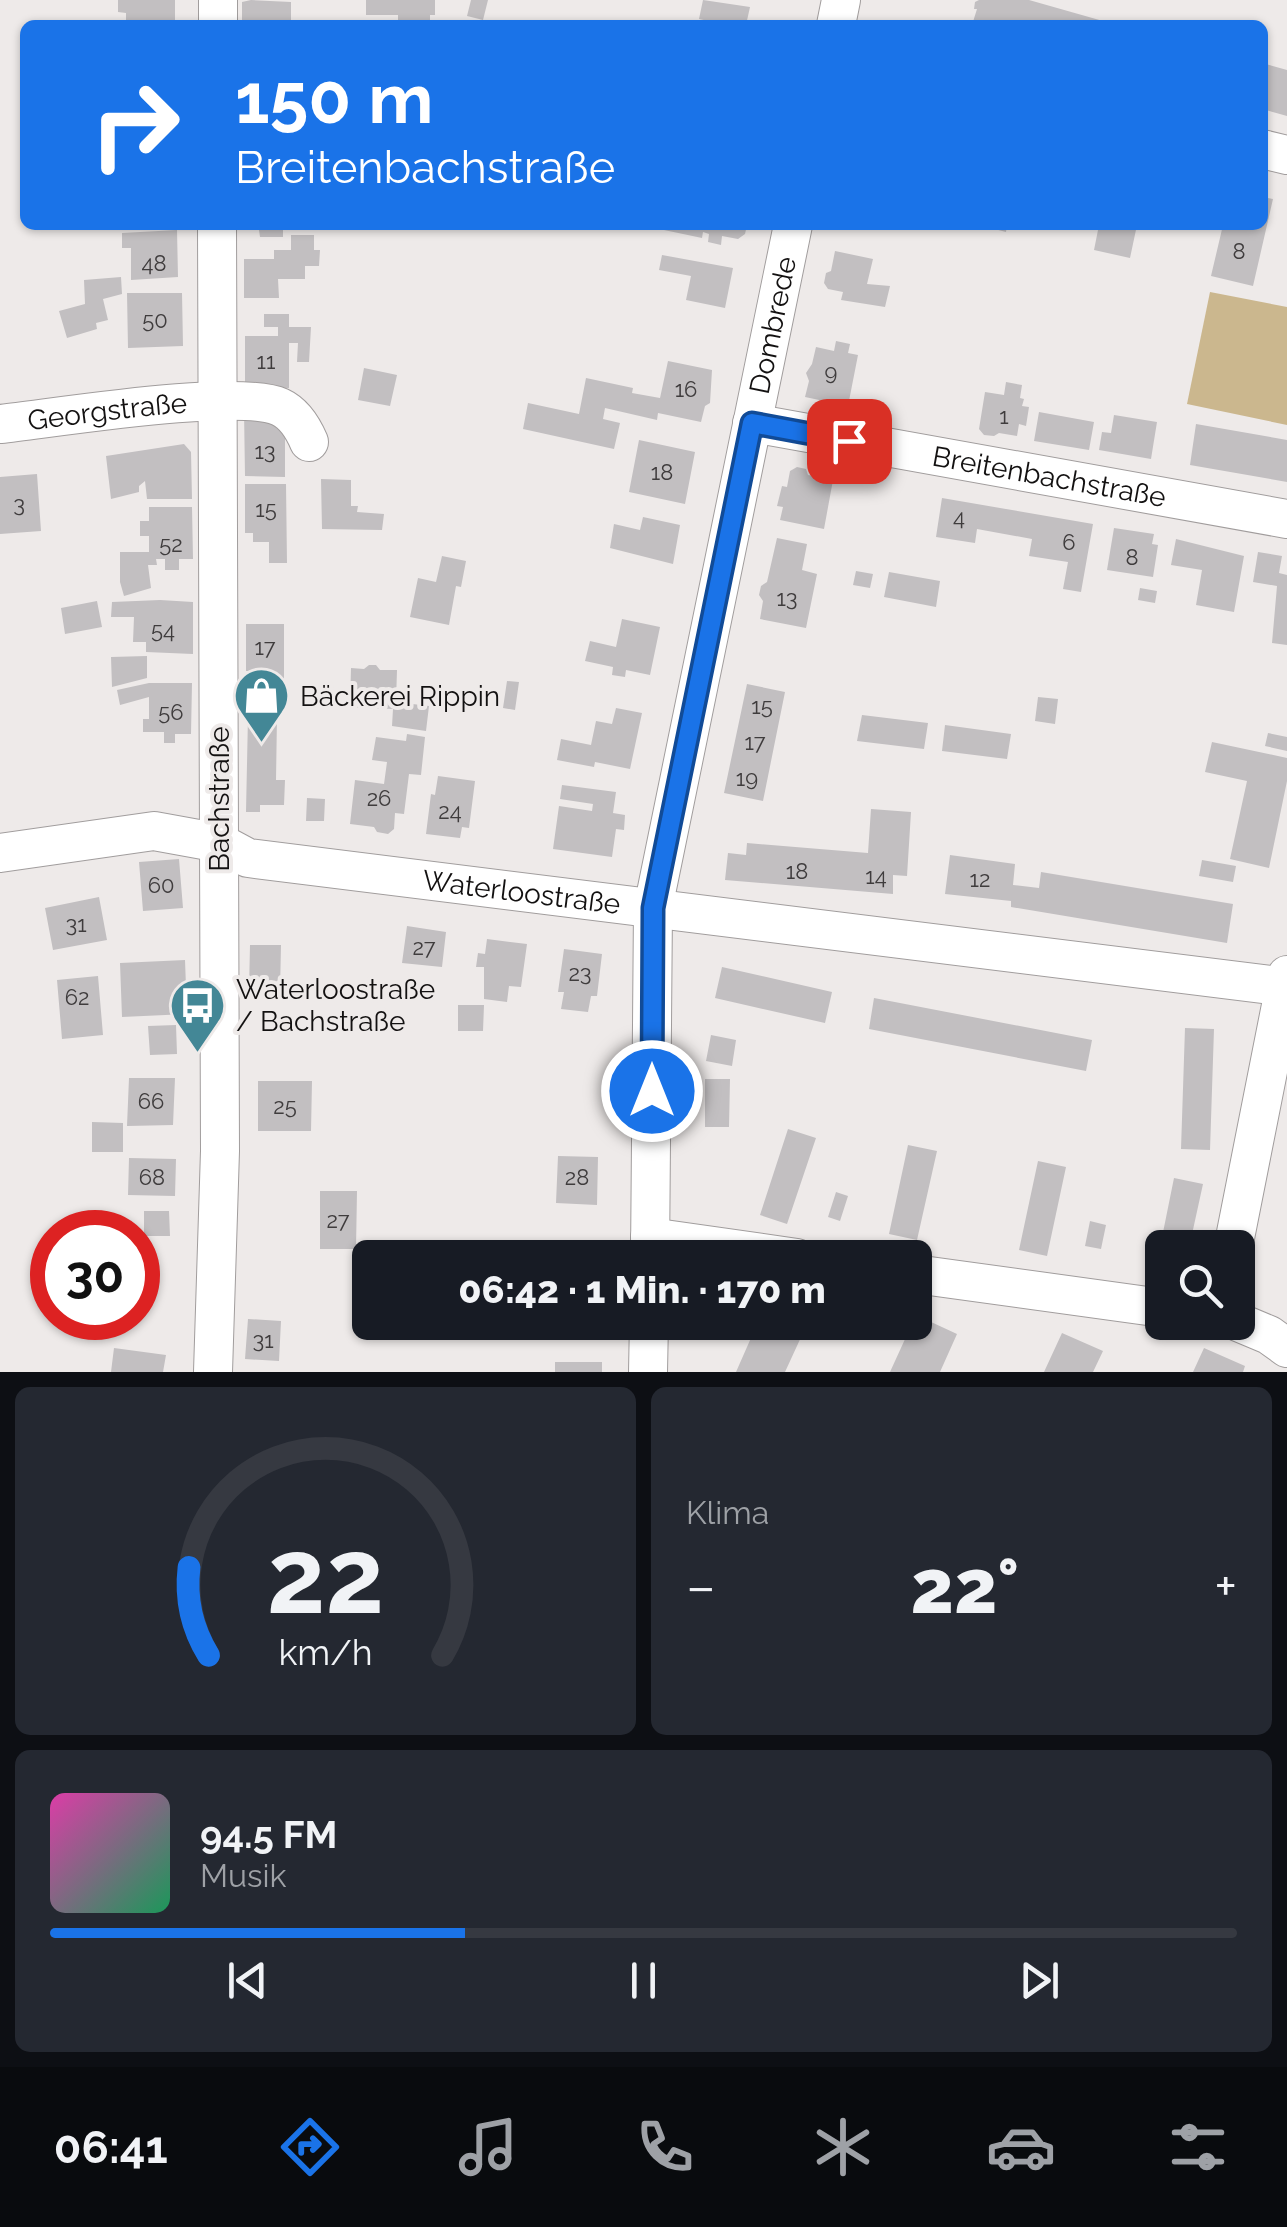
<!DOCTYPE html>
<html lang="de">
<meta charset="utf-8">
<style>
:root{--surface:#171b24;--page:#242831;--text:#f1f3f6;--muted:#9ea1a6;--line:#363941;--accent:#1a73e8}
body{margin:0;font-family:Raleway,sans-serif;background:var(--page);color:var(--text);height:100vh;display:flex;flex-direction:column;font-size:38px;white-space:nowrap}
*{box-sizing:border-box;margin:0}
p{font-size:32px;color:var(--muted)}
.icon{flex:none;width:55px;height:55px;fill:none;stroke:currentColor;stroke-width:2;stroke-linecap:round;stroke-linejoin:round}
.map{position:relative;height:1372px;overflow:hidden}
.drawer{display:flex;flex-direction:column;gap:15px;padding:15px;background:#0d0f14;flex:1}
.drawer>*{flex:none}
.banner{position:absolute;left:20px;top:20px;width:1248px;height:210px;border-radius:15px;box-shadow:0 2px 8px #0004;background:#1a73e8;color:#fff;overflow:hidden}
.tools{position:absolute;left:1145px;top:1230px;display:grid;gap:20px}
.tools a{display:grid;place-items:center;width:110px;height:110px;border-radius:15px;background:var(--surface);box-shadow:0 2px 8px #0004;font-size:50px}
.speed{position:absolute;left:30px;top:1210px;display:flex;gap:20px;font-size:50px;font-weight:700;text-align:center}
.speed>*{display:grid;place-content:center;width:130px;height:130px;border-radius:50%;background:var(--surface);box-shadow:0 2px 8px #0004;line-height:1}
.speed .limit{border:15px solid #d22;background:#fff;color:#111}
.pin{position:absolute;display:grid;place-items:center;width:85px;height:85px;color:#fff;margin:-42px;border-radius:20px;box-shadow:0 5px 15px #0006}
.me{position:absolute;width:110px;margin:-55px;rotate:0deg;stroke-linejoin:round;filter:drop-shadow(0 0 8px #0008)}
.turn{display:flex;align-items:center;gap:35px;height:210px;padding:0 50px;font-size:45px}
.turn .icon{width:130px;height:130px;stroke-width:2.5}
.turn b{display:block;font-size:70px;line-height:85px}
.big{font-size:75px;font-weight:800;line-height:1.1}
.drawer .widget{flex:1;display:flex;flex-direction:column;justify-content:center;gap:15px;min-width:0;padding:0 35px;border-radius:15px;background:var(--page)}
.drawer .dial{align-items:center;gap:0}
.dial svg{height:260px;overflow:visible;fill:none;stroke:var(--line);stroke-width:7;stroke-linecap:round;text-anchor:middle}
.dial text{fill:var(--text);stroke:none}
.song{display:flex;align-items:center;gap:30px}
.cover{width:120px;height:120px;border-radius:15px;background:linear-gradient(135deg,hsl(320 70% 55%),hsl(150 70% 35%))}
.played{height:10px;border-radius:5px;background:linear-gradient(90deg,var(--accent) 35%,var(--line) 35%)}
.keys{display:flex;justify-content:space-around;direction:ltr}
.heat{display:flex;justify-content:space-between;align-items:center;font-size:55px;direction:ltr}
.drawer .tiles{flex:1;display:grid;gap:15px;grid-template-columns:1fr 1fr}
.widget:last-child{grid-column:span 2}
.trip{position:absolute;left:352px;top:1240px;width:580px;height:100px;border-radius:15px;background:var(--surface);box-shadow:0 2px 8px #0004;font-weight:800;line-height:100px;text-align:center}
.menu{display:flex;height:160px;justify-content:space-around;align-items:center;background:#090b0e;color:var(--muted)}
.menu .icon{width:70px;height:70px}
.menu .active{color:var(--accent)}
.menu b{font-size:45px;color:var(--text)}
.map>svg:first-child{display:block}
.green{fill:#cbb78e}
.building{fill:#c2bfc1}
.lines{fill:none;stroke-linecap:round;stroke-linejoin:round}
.minor-casing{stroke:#a19d9d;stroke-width:40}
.minor{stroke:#fff;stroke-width:38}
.route-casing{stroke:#114b97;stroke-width:25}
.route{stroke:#1a73e8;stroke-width:18}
.labels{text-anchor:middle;stroke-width:8;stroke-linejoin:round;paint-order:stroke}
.number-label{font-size:22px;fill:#3f3c3d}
.street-label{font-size:28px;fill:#131111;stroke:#eeeae9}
.poi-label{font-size:28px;fill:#131111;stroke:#eeeae9;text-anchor:start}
</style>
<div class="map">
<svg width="1287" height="1372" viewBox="0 0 1287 1372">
<rect width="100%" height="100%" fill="#eeeae9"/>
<path class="green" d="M1210 292 1287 307V425L1187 404Z"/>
<path class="building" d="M118 0H175V25H126V13L118 12Z
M251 0 291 2V25H242V2Z
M366 0H435V15H430V25H398V15H366Z
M471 0H488L483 20 467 16Z
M703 0 750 7 746 25H727L699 19Z
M979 0H1029L1117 25H972L977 9H974L975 2Z
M1262 63 1287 70V116L1262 109Z
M1262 197 1273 199 1253 286 1211 276 1223 225H1262Z
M244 225H298V229L283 230V237H260L259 230H244Z
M665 225H747L745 234 738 239 722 236 721 245 708 242 709 234 703 232 702 238 664 230Z
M979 225H1007L1006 232Z
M1099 225H1137L1130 258 1094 250Z
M177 230 178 277 131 280V248H122V233Z
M291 235H314V250H320L319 266H305V279H278L279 298H244V259H274V250H291Z
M835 251 873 259 867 284 890 286 885 307 841 300 843 292 828 289 824 283 826 273 831 271Z
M662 255 733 268 725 308 686 300 691 276 659 270Z
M121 277 122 294 103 299 108 320 96 323 97 329 67 338 59 311 85 304 84 280Z
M127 293H182L183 346 128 348Z
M264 314H289V327H311L309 362H297L298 343H289V388L245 387V336H278V327H264Z
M836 341 850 344 848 353 858 355 848 406 805 397 809 381 806 373 812 364 816 347 834 351Z
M668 361 712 370 710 403 705 406 701 422 658 413 657 420 605 408 603 419 620 423 614 449 523 429 528 403 579 414 586 378 633 388 632 393 660 398Z
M364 368 397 375 390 406 358 400Z
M1006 382 1022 385 1020 398 1024 399 1022 406 1029 407 1026 426 1019 424 1017 436 999 433 994 436 984 435 979 429 985 392 1004 395Z
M244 410 285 426V477L245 476Z
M1039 412 1094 422 1089 450 1034 441Z
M1114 415 1157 422 1151 459 1099 450 1102 432 1111 433Z
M1196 424 1287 440V482L1190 465Z
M639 440 695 452 685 504 629 492Z
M184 444 191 452 192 499H147L145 481 139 486V492L111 499 106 456Z
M797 467 806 469 808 475 833 480 824 529 780 520 783 507 777 506 782 486 787 487 790 471Z
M37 474 41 531 0 534V477Z
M321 479 351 480V506H358L357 512 384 514 382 530 322 529Z
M245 484H286L287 563H269V542H253V533H245Z
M942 498 1093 524 1081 592 1063 589 1068 562 1029 556 1032 539 977 529 975 543 936 537Z
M149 507H192L193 559H179V570H165V559H156L157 565H148L151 588 124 596 120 582V552H149V536H140V521H149Z
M643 517 680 525 673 564 610 548 614 524 640 530Z
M1114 528 1154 534 1152 544 1158 545 1153 577 1107 570Z
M777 538 807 544 802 570 817 574 806 628 760 619 763 601 759 595 761 586 767 582Z
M1176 539 1244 556 1234 612 1196 605 1202 570 1171 565Z
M1258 552 1282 556 1279 573 1287 575V645L1272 643 1277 586 1253 582Z
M442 556 466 561 461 587 456 586 449 625 410 617 418 578 436 582Z
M856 571 873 574 870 588 853 585Z
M889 572 940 581 936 607 884 597Z
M1140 588 1157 591 1155 603 1138 600Z
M160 600 193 602V654L146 652V642H133L134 617H111L112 602Z
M97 601 102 627 65 634 61 608Z
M622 619 660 627 650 675 626 670 625 677 612 675 613 667 585 661 590 641 616 647Z
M246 624H284V697L257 698V671H246Z
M147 656V678L112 687 111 657Z
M369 665H376L380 670H397L396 702 429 706 426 731 392 726 393 709 350 707 351 668 364 669Z
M507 681 519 682 515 710 503 708Z
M149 683H192L191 734H175V743H164V732H143V719H149V697L120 705 117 690Z
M747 684 785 692 763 801 724 793Z
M1038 697 1058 699 1055 724 1035 721Z
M616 708 642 713 630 769 595 762 594 767 557 760 561 739 591 745 596 721 612 724Z
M862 715 928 723 924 749 857 741Z
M248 716H277L276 780H285L284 805H260V812H246Z
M945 725 1011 734 1007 759 942 751Z
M1268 733 1287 737V751L1265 746Z
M407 734 425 737 421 775 409 774 404 814 395 813 394 829 388 834 377 832 374 827 350 824 355 780 384 784 387 762 372 760 376 737 406 741Z
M1212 742 1287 758V781L1269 868 1230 859 1247 781 1205 772Z
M438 776 475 781 469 828 462 827 460 838 426 834 431 794 435 795Z
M562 785 616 792 613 813 625 815 624 830 616 829 612 857 553 849 559 806 592 811 593 804 560 799Z
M307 798 325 799 324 821H306Z
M871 809 911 812 907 876 893 875V894L725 880 728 853 746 855 747 843 868 853Z
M950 855 1015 864 1013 885 1039 888 1041 872 1233 904 1227 943 1011 907V901L945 894Z
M179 859 183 908 143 911 139 862Z
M1202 860 1236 866 1233 882 1199 876Z
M99 897 107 940 53 950 45 908Z
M407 926 446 932 442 967 402 963Z
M487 939 527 944 521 987 509 986 507 1002 484 999V967H476L478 953 485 954Z
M250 945H281L280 991H249Z
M564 949 602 954 597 996H591L588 1012 561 1009 564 992H558Z
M185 960 187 1014 122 1017 120 963Z
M722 967 832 992 825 1023 715 998Z
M98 976 103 1035 62 1039 57 980Z
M874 998 1092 1040 1086 1071 869 1029Z
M458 1005H484L483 1031H458Z
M176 1025 177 1054 150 1055 148 1026Z
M1185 1028 1214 1029 1210 1150 1181 1149Z
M711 1035 736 1040 732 1066 706 1061Z
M129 1078H175L173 1125 127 1126Z
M705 1079H730L729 1127H705Z
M258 1081H312L311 1131H258Z
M92 1122 123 1123V1152H92Z
M788 1129 816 1138 787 1224 760 1215Z
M908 1145 937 1151 917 1240 889 1234Z
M558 1156 598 1157 597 1205 556 1203Z
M129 1158 176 1159 175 1196 128 1195Z
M1038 1161 1066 1167 1047 1256 1019 1250Z
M1174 1178 1203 1184 1189 1248H1162V1269L1156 1267Z
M320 1191H357L356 1249H320Z
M836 1192 848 1196 840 1221 828 1217Z
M144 1211H169L170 1236H144Z
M1090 1221 1106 1225 1101 1249 1085 1246Z
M916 1315 957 1334 940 1372H890Z
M248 1319 281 1321 279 1361 245 1359Z
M440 1322H604L603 1338 568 1339 440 1332Z
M758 1322H808L785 1372H736Z
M1062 1333 1103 1351 1093 1372H1044Z
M114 1348 166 1355 163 1372H111Z
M1204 1348 1245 1366 1243 1372H1193Z
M555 1362H602V1372H555Z"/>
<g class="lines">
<defs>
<g id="minor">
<path d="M218 25V0"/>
<path d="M836 25 841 0"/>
<path d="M1262 149 1287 155"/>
<path id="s1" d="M752 423 1287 519"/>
<path id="s2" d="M0 424C55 418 238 388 280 407 295 414 303 428 309 442"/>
<path id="s3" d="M0 853 154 831 220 843 248 858 1287 987"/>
<path d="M650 1237 797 1258"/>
<path d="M1233 1248 1287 975"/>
<path id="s4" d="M650 1258 653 908 793 225"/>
<path d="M915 1274 1162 1308"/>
<path d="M1238 1322 1269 1335 1287 1348"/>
<path d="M213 1372 220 1151 217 225"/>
<path d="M648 1372 649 1322"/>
</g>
</defs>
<use href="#minor" class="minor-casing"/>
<use href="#minor" class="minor"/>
</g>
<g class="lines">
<defs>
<path id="route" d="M652 1091 653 908 752 423 849 441"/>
</defs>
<use href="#route" class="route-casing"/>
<use href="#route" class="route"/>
</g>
<defs>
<symbol id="shop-pin" viewBox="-11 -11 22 30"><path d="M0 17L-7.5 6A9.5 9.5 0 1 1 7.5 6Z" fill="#438796" stroke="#eeeae9"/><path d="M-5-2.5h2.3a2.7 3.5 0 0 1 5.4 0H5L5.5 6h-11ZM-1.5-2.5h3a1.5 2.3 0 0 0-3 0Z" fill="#fff"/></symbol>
<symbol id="bus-pin" viewBox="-11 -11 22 30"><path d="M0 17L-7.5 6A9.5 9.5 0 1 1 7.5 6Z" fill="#438796" stroke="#eeeae9"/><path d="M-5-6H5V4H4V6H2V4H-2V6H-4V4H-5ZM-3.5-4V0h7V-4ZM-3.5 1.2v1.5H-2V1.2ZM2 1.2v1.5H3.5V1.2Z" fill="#fff"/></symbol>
</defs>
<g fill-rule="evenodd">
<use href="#shop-pin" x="230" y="664" width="63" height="86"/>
<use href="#bus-pin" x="166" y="974" width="63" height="86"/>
</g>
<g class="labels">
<g class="number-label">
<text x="1239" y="259">8</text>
<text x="154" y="271">48</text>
<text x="155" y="328">50</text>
<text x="266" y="369">11</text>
<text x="831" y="380">9</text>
<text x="686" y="397">16</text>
<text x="1004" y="424">1</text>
<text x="265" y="459">13</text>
<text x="662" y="480">18</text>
<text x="19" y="512">3</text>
<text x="266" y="517">15</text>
<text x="959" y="525">4</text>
<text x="1069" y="550">6</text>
<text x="171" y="552">52</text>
<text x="1132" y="565">8</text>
<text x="787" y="606">13</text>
<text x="163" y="638">54</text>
<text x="265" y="655">17</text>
<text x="762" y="714">15</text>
<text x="171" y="720">56</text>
<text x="755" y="750">17</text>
<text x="747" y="786">19</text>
<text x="379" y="806">26</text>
<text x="450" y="819">24</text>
<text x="797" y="879">18</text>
<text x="876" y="884">14</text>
<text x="980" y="887">12</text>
<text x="161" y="893">60</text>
<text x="76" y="932">31</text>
<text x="424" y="955">27</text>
<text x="580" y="981">23</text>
<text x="77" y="1005">62</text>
<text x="151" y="1109">66</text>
<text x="285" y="1114">25</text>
<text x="152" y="1185">68</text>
<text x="577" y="1185">28</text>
<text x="338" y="1228">27</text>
<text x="263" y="1348">31</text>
</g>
<g class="street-label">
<text dy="10" stroke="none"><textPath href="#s4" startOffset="945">Dombrede</textPath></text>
<text dy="10" stroke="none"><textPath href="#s2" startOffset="108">Georgstraße</textPath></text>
<text dy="10" stroke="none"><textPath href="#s1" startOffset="302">Breitenbachstraße</textPath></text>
<text transform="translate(219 799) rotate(-90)" y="10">Bachstraße</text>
<text dy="10" stroke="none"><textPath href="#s3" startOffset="530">Waterloostraße</textPath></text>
</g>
<g class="poi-label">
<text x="300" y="706">Bäckerei Rippin</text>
<text x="236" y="999">Waterloostraße<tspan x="236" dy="32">/ Bachstraße</tspan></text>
</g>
</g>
</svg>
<div class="tools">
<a><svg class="icon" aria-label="search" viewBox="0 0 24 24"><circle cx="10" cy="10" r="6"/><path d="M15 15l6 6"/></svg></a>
</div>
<div class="speed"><div class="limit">30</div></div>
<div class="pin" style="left:849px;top:441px;background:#d93025"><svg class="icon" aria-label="arrive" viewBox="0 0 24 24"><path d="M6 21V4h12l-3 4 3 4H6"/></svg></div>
<svg class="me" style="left:652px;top:1091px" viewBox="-20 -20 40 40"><circle r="17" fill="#1a73e8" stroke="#fff" stroke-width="3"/><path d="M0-11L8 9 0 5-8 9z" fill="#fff"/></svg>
<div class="trip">06:42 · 1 Min. · 170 m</div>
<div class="banner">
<div class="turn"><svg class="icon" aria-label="right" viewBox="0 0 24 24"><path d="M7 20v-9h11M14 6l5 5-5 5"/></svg><div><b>150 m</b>Breitenbachstraße</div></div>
</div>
</div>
<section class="drawer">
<div class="tiles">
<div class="widget dial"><svg viewBox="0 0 100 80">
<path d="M14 69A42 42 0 1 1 86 69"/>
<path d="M14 69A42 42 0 0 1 8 42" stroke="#1a73e8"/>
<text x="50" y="56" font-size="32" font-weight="700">22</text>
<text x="50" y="72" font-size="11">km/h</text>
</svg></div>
<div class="widget"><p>Klima</p>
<div class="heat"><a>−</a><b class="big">22°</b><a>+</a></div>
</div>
<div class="widget">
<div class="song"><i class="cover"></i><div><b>94.5 FM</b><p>Musik</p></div></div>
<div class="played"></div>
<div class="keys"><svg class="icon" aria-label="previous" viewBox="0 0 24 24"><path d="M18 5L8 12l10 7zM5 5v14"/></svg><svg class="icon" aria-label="pause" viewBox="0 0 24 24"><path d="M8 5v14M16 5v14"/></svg><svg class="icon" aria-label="next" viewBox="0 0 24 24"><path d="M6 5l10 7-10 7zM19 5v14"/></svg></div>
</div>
</div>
</section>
<nav class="menu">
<b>06:41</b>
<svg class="icon active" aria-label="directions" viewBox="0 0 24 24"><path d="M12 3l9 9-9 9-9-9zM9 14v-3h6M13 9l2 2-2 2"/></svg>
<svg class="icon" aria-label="music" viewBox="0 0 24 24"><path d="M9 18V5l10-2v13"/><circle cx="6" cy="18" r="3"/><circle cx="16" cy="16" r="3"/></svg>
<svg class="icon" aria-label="phone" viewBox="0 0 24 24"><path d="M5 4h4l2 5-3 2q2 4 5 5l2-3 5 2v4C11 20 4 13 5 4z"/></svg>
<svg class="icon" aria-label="climate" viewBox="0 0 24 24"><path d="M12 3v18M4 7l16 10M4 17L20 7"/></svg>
<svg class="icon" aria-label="car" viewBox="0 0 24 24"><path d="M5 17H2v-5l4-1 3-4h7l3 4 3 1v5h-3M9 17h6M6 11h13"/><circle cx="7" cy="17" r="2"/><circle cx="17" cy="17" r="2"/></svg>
<svg class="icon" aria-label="filters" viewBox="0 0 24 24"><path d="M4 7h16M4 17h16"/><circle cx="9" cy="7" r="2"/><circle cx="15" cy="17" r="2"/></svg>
</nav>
